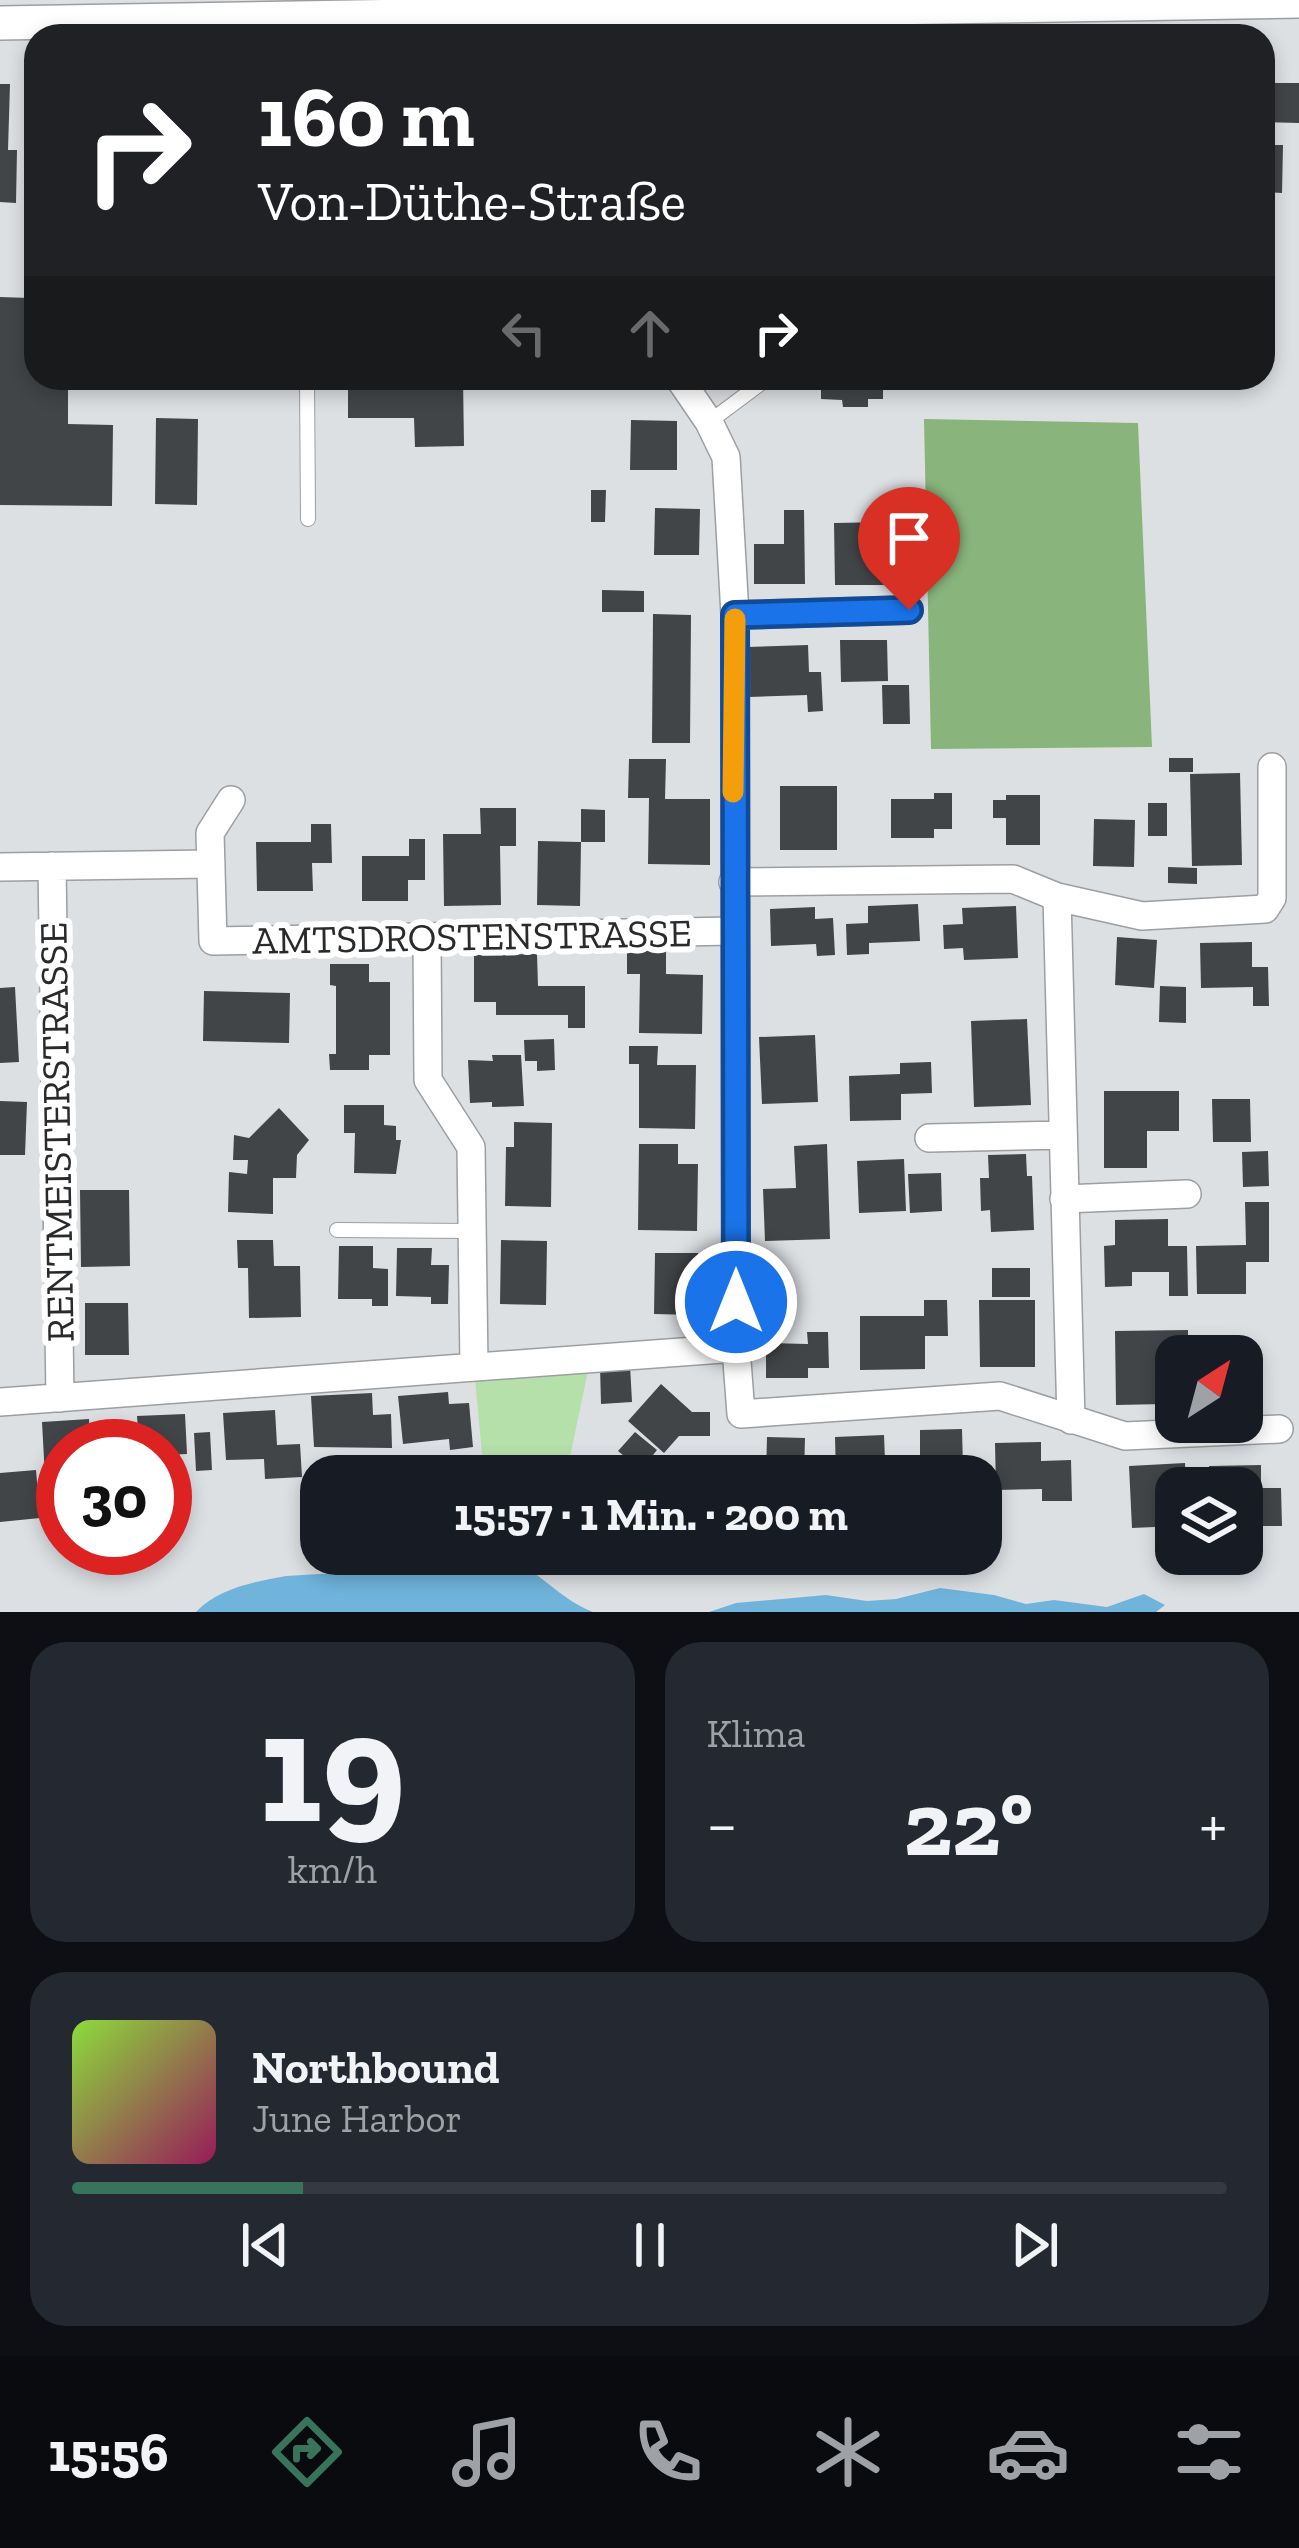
<!DOCTYPE html>
<html lang="de">
<meta charset="utf-8">
<style>
:root{--surface:#171b24;--page:#242831;--text:#f1f3f6;--muted:#9ea1a6;--line:#363941;--accent:#38735c}
body{margin:0;font-family:"Zilla Slab",serif;background:var(--page);color:var(--text);height:100vh;display:flex;flex-direction:column;font-size:45px;white-space:nowrap}
*{box-sizing:border-box;margin:0}
p{font-size:39px;color:var(--muted)}
.icon{flex:none;width:66px;height:66px;fill:none;stroke:currentColor;stroke-width:2;stroke-linecap:round;stroke-linejoin:round}
.map{position:relative;height:1612px;overflow:hidden}
.sheet{display:flex;flex-direction:column;gap:30px;padding:30px;background:#0d0f14;flex:1}
.sheet>*{flex:none}
.top-card{position:absolute;left:24px;top:24px;width:1251px;height:366px;border-radius:36px;box-shadow:0 6px 18px #0003;background:#202124;color:#fff;overflow:hidden}
.needle{width:78px;rotate:36deg}
.buttons{position:absolute;left:1155px;top:1335px;display:grid;gap:24px}
.buttons a{display:grid;place-items:center;width:108px;height:108px;border-radius:24px;background:var(--surface);box-shadow:0 6px 18px #0003;font-size:60px}
.speed{position:absolute;left:36px;top:1419px;display:flex;gap:24px;font-size:60px;font-weight:700;text-align:center}
.speed>*{display:grid;place-content:center;width:156px;height:156px;border-radius:50%;background:var(--surface);box-shadow:0 6px 18px #0003;line-height:1}
.speed .limit{border:18px solid #d22;background:#fff;color:#111}
.pin{position:absolute;display:grid;place-items:center;width:102px;height:102px;color:#fff;margin:-123px -51px;border-radius:50% 50% 50% 0;rotate:-45deg;box-shadow:0 0 12px #0007}
.pin .icon{rotate:45deg}
.me{position:absolute;width:132px;margin:-66px;rotate:0deg;stroke-linejoin:round;filter:drop-shadow(0 0 9px #0008)}
.turn{display:flex;align-items:center;gap:42px;height:252px;padding:0 36px;font-size:54px}
.turn .icon{width:156px;height:156px;stroke-width:2.5}
.turn b{display:block;font-size:84px;line-height:102px}
.lanes{display:flex;align-items:center;height:114px;padding:0 36px;background:#0003;justify-content:center;gap:60px;direction:ltr}
.lanes .off{opacity:.35}
.big{font-size:90px;font-weight:700;line-height:1.1}
.sheet .widget{flex:1;display:flex;flex-direction:column;justify-content:center;gap:18px;min-width:0;padding:0 42px;border-radius:36px;background:var(--page)}
.sheet .dial{align-items:center;gap:0}
.dial b{font-size:156px;line-height:1}
.song{display:flex;align-items:center;gap:36px}
.cover{width:144px;height:144px;border-radius:18px;background:linear-gradient(135deg,hsl(90 70% 55%),hsl(330 70% 35%))}
.played{height:12px;border-radius:6px;background:linear-gradient(90deg,var(--accent) 20%,var(--line) 20%)}
.keys{display:flex;justify-content:space-around;direction:ltr}
.heat{display:flex;justify-content:space-between;align-items:center;font-size:66px;direction:ltr}
.sheet .tiles{flex:1;display:grid;gap:30px;grid-template-columns:1fr 1fr}
.widget:last-child{grid-column:span 2}
.trip{position:absolute;left:300px;top:1455px;width:702px;height:120px;border-radius:36px;background:var(--surface);box-shadow:0 6px 18px #0003;font-weight:700;line-height:120px;text-align:center}
.tab-bar{display:flex;height:192px;justify-content:space-around;align-items:center;background:#090b0e;color:var(--muted)}
.tab-bar .icon{width:84px;height:84px}
.tab-bar .selected{color:var(--accent)}
.tab-bar b{font-size:54px;color:var(--text)}
.map>svg:first-child{display:block}
.green{fill:#b6e0aa}
.forest{fill:#89b47c}
.water{fill:#70b4dc}
.building{fill:#424547}
.lines{fill:none;stroke-linecap:round;stroke-linejoin:round}
.service-casing{stroke:#9c9fa1;stroke-width:16}
.minor-casing{stroke:#9c9fa1;stroke-width:30}
.tertiary-casing{stroke:#9c9fa1;stroke-width:36}
.service{stroke:#fff;stroke-width:14}
.minor{stroke:#fff;stroke-width:27}
.tertiary{stroke:#fff;stroke-width:33}
.route-casing{stroke:#114b97;stroke-width:30}
.route{stroke:#1a73e8;stroke-width:21}
.slow{stroke:#f59e0b;stroke-width:21}
.labels{text-anchor:middle;stroke-width:12;stroke-linejoin:round;paint-order:stroke}
.street-label{font-size:39px;fill:#292a2b;stroke:#fff}
</style>
<div class="map">
<svg width="1299" height="1612" viewBox="0 0 1299 1612">
<rect width="100%" height="100%" fill="#dde0e3"/>
<path class="green" d="M588 1371 566 1476H484L475 1379Z"/>
<path class="forest" d="M924 419 1138 423 1152 747 931 749Z"/>
<path class="water" d="M517 1562C544 1577 564 1601 593 1612H196C219 1588 254 1582 286 1576Z
M940 1588 994 1595 1026 1604 1054 1600 1107 1607 1144 1594 1165 1605 1156 1612H709L736 1603 826 1595 867 1601 896 1599Z"/>
<path class="building" d="M1263 83H1299V123L1263 122Z
M0 84H10L8 150H17L16 203 0 202Z
M32 91H36V378H68V424L113 425 112 506 0 505V297L30 298Z
M1263 145H1283L1282 193 1263 192Z
M348 378H463L464 446 415 447 414 418H348Z
M821 378H883V399H868V407H843L842 400 821 399Z
M156 418 198 419 197 505 155 504Z
M631 420 677 421V470H630Z
M591 490H606L605 522H591Z
M655 508 700 509 699 555H654Z
M784 510H804L805 584H754V544H784Z
M887 522 888 585H835L834 523Z
M602 590 644 591V612H602Z
M653 614 691 615 690 743H652Z
M840 640H887L888 681 841 682Z
M808 645 809 672H821L823 711 808 712 807 695 749 697 747 647Z
M882 685H909L910 724H883Z
M1169 758H1193V772H1169Z
M629 759H666L665 799H710V865L648 864 649 798H628Z
M1240 773 1242 865 1192 866 1190 774Z
M780 786H837V850H780Z
M934 793H952V829H934V838H891V799H934Z
M1006 795H1040V845H1006V818H993V800H1006Z
M1148 803H1167V836H1148Z
M480 808H516V846H500L501 905 444 906 443 834H481Z
M581 809 605 810V842H581L580 906 537 905 538 841 581 842Z
M1094 819 1135 820 1134 867 1093 866Z
M311 824H331L332 863H312L313 891H257L256 842H311Z
M409 839H425V880H408V901H362V856H409Z
M1168 867 1197 868V884L1168 883Z
M918 904 920 941 869 943V954L847 955 846 924 868 923V906Z
M1016 906 1018 958 964 960 963 948 944 949 943 925 963 924 962 908Z
M815 907V919L833 918 835 955 817 956 816 944 771 946 770 909Z
M1117 937 1157 940 1154 988 1115 985Z
M1252 942V967H1268L1269 1006H1253V987L1201 988 1200 943Z
M627 950H666V974L703 975 702 1034 639 1033 640 974H627Z
M537 954 538 986H585V1028H568V1015H496V1002H474V955Z
M330 964H369V982H390V1055H369V1070H330L329 1054H336V986L330 985Z
M1160 986 1186 987V1023L1159 1022Z
M15 987 19 1062 0 1063V988Z
M204 991 290 993 289 1043 203 1041Z
M1027 1019 1031 1105 974 1107 971 1021Z
M815 1035 818 1102 762 1104 759 1037Z
M554 1039 555 1070 537 1071V1061H525L524 1040Z
M629 1046H658L657 1065H696L695 1129 639 1128V1064H629Z
M492 1055H521L524 1106 492 1107V1102L470 1103 468 1060 493 1061Z
M931 1062 932 1093 901 1094V1120L850 1121 849 1076 900 1074V1063Z
M1104 1091H1179V1131H1147V1168H1104Z
M1212 1099H1250L1251 1142H1213Z
M0 1101 27 1102 25 1155H0Z
M344 1105H384V1125L396 1126V1140H401L396 1174 354 1173 355 1133H344Z
M279 1108 309 1140 297 1155 296 1178H273V1214L228 1212 229 1172 247 1174 248 1160H233L234 1135 249 1138Z
M514 1122 552 1123 551 1207 505 1206 506 1147H514Z
M639 1144H678V1164H698L697 1231 638 1230Z
M827 1144 830 1239 765 1241 763 1189 796 1188 794 1146Z
M1268 1151 1269 1186 1243 1187 1242 1152Z
M1026 1154 1027 1176H1032L1034 1230 991 1232 990 1210 981 1211 980 1178H989L988 1155Z
M904 1159 906 1211 859 1213 857 1161Z
M941 1173 942 1211 910 1213 908 1174Z
M80 1190H129L130 1266 81 1267Z
M1245 1202H1269V1262H1246V1294H1197L1196 1246 1246 1245Z
M1168 1219V1246H1187L1188 1296H1169V1272H1132V1286L1105 1287 1104 1246 1115 1245V1220Z
M237 1240H273L274 1266H300L301 1317 249 1318 248 1268H238Z
M501 1240 547 1241 546 1305 500 1304Z
M339 1246H373V1268L388 1269V1306H372V1299H338Z
M397 1248H432L431 1265H449L448 1304H431V1297L396 1296Z
M655 1253H698L697 1315 654 1314Z
M992 1268H1030V1297H992Z
M924 1300H947L948 1336H925V1369L860 1370V1316H924Z
M979 1300H1035V1367H980Z
M85 1303H128L129 1355H85Z
M1188 1330V1356H1176V1363H1164V1404L1116 1405 1115 1331Z
M807 1332H828L829 1368H808V1378H766V1343L808 1344Z
M630 1365 632 1402 601 1404 600 1366Z
M661 1384 692 1412H710V1436H679L664 1453 628 1421Z
M448 1392 449 1404 469 1403 473 1447 450 1450 449 1439 403 1444 398 1396Z
M372 1393 373 1415 391 1414 392 1448 314 1447 311 1396Z
M275 1410 277 1445 300 1444 302 1477 265 1479 264 1459 226 1460 223 1413Z
M185 1414 187 1454 165 1455V1446H139L137 1416Z
M89 1419 90 1446H63V1476L45 1477 42 1422Z
M962 1429 963 1467 984 1466V1476H920V1430Z
M210 1432 212 1470 196 1471 194 1433Z
M635 1432 657 1450 641 1470 618 1451Z
M884 1435 885 1460 903 1459V1476H836L835 1437Z
M767 1437 805 1438 804 1476H766Z
M1041 1442V1461L1071 1460 1072 1501H1042V1489L996 1490 995 1443Z
M1185 1463 1186 1488H1176V1526L1132 1528 1129 1466Z
M1261 1465V1488H1281L1282 1526H1262V1513H1242V1488H1210L1209 1466Z
M36 1470 40 1518 0 1522V1473Z"/>
<g class="lines">
<defs>
<path id="service" d="M307 378 308 519
M709 422 768 378
M337 1230 470 1231"/>
<path id="minor" d="M679 378 709 422 726 457 735 615 736 1348 741 1414 1000 1396 1125 1436 1279 1429
M735 615 909 610
M231 800 210 833 213 941 733 931
M52 866 60 1398
M0 867 211 864
M733 882 1013 879 1057 897 1142 916 1265 909 1272 898V767
M1057 897 1071 1420
M427 938 428 1080 471 1147 474 1366
M929 1138 1062 1135
M1064 1199 1187 1194
M0 1402 736 1348"/>
<path id="tertiary" d="M0 23 1299 1"/>
</defs>
<use href="#service" class="service-casing"/>
<use href="#minor" class="minor-casing"/>
<use href="#tertiary" class="tertiary-casing"/>
<use href="#service" class="service"/>
<use href="#minor" class="minor"/>
<use href="#tertiary" class="tertiary"/>
</g>
<g class="lines">
<defs>
<path id="route" d="M736 1302 735 615 909 610"/>
</defs>
<use href="#route" class="route-casing"/>
<use href="#route" class="route"/>
<path class="slow" d="M733 792 735 619"/>
</g>
<g class="labels">
<g class="street-label">
<text transform="translate(472 936) rotate(-1)" y="14">AMTSDROSTENSTRASSE</text>
<text transform="translate(56 1132) rotate(-91)" y="14">RENTMEISTERSTRASSE</text>
</g>
</g>
</svg>
<div class="buttons">
<a><svg class="needle" viewBox="-14 -14 28 28"><path d="M0-13l5 13h-10z" fill="#e53935"/><path d="M0 13l5-13h-10z" fill="#9ea1a6"/></svg></a>
<a><svg class="icon" aria-label="layers" viewBox="0 0 24 24"><path d="M12 4l9 5-9 5-9-5zM3 14l9 5 9-5"/></svg></a>
</div>
<div class="speed"><div class="limit">30</div></div>
<div class="pin" style="left:909px;top:610px;background:#d93025"><svg class="icon" aria-label="arrive" viewBox="0 0 24 24"><path d="M6 21V4h12l-3 4 3 4H6"/></svg></div>
<svg class="me" style="left:736px;top:1302px" viewBox="-20 -20 40 40"><circle r="17" fill="#1a73e8" stroke="#fff" stroke-width="3"/><path d="M0-11L8 9 0 5-8 9z" fill="#fff"/></svg>
<div class="trip">15:57 · 1 Min. · 200 m</div>
<div class="top-card">
<div class="turn"><svg class="icon" aria-label="right" viewBox="0 0 24 24"><path d="M7 20v-9h11M14 6l5 5-5 5"/></svg><div><b>160 m</b>Von-Düthe-Straße</div></div>
<div class="lanes"><svg class="icon off" aria-label="left" viewBox="0 0 24 24"><path d="M17 20v-9H6M10 6l-5 5 5 5"/></svg><svg class="icon off" aria-label="ahead" viewBox="0 0 24 24"><path d="M12 20V5M6 11l6-6 6 6"/></svg><svg class="icon" aria-label="right" viewBox="0 0 24 24"><path d="M7 20v-9h11M14 6l5 5-5 5"/></svg></div>
</div>
</div>
<section class="sheet">
<div class="tiles">
<div class="widget dial"><b>19</b><p>km/h</p></div>
<div class="widget"><p>Klima</p>
<div class="heat"><a>−</a><b class="big">22°</b><a>+</a></div>
</div>
<div class="widget">
<div class="song"><i class="cover"></i><div><b>Northbound</b><p>June Harbor</p></div></div>
<div class="played"></div>
<div class="keys"><svg class="icon" aria-label="previous" viewBox="0 0 24 24"><path d="M18 5L8 12l10 7zM5 5v14"/></svg><svg class="icon" aria-label="pause" viewBox="0 0 24 24"><path d="M8 5v14M16 5v14"/></svg><svg class="icon" aria-label="next" viewBox="0 0 24 24"><path d="M6 5l10 7-10 7zM19 5v14"/></svg></div>
</div>
</div>
</section>
<nav class="tab-bar">
<b>15:56</b>
<svg class="icon selected" aria-label="directions" viewBox="0 0 24 24"><path d="M12 3l9 9-9 9-9-9zM9 14v-3h6M13 9l2 2-2 2"/></svg>
<svg class="icon" aria-label="music" viewBox="0 0 24 24"><path d="M9 18V5l10-2v13"/><circle cx="6" cy="18" r="3"/><circle cx="16" cy="16" r="3"/></svg>
<svg class="icon" aria-label="phone" viewBox="0 0 24 24"><path d="M5 4h4l2 5-3 2q2 4 5 5l2-3 5 2v4C11 20 4 13 5 4z"/></svg>
<svg class="icon" aria-label="climate" viewBox="0 0 24 24"><path d="M12 3v18M4 7l16 10M4 17L20 7"/></svg>
<svg class="icon" aria-label="car" viewBox="0 0 24 24"><path d="M5 17H2v-5l4-1 3-4h7l3 4 3 1v5h-3M9 17h6M6 11h13"/><circle cx="7" cy="17" r="2"/><circle cx="17" cy="17" r="2"/></svg>
<svg class="icon" aria-label="filters" viewBox="0 0 24 24"><path d="M4 7h16M4 17h16"/><circle cx="9" cy="7" r="2"/><circle cx="15" cy="17" r="2"/></svg>
</nav>
